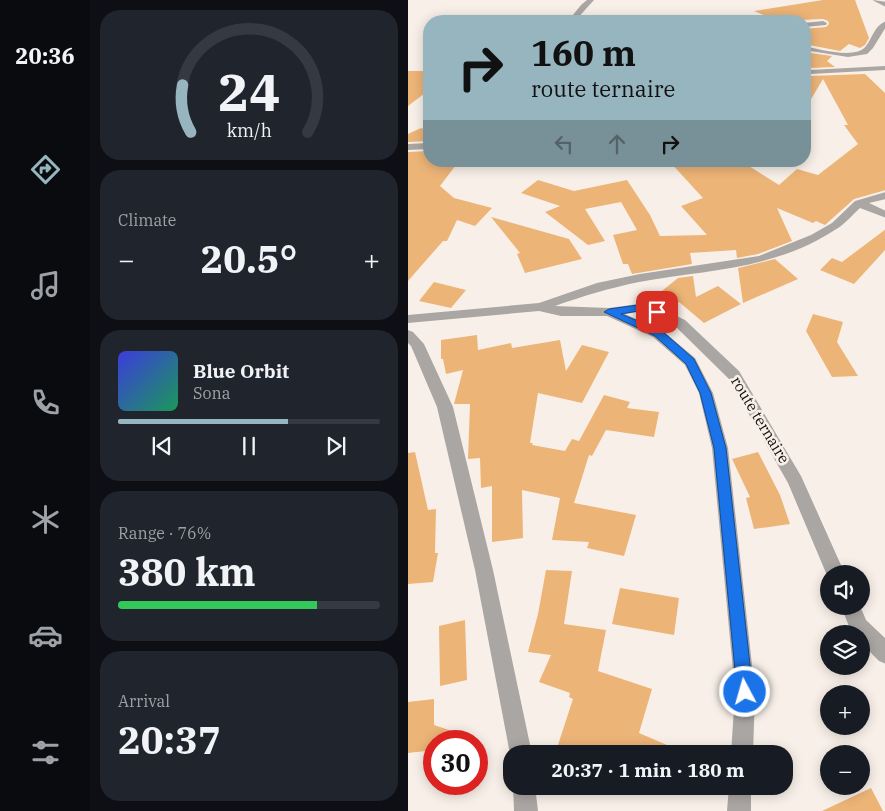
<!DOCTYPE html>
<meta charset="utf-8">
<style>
:root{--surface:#171b24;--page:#20242c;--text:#f1f3f6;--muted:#9ea1a6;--line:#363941;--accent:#96b5bf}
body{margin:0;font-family:"IBM Plex Serif",serif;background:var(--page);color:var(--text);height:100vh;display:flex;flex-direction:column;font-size:19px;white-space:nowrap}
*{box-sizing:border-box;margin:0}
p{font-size:16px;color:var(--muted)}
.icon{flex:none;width:28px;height:28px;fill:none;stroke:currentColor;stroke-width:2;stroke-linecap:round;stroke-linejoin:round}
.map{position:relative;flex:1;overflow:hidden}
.drawer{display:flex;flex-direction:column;gap:10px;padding:10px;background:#0d0f14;width:318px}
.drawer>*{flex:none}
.guide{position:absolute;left:15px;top:15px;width:388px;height:152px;border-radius:20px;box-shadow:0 2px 12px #0003;background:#96b5bf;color:#111;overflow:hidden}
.buttons{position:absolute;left:412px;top:565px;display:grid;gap:10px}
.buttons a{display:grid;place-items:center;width:50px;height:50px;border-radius:50%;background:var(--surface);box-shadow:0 2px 12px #0003;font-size:25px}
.speed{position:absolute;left:15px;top:730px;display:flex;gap:10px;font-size:25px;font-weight:700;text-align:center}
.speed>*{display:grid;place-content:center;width:65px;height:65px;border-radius:50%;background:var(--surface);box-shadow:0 2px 12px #0003;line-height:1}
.speed .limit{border:8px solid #d22;background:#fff;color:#111}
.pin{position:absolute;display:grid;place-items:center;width:42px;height:42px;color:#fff;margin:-21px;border-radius:10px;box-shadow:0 2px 8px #0006}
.me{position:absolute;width:55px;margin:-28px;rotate:354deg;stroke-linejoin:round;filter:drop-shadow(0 0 4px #0008)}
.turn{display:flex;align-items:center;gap:18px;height:105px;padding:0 25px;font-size:22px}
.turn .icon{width:65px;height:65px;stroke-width:2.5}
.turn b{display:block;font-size:35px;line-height:42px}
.lanes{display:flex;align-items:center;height:48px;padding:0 25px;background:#0003;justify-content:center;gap:25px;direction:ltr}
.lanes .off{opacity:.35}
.big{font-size:38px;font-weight:700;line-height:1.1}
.drawer .tile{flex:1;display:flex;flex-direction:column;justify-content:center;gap:8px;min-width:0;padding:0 18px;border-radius:20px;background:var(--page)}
.drawer .dial{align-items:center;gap:0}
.dial svg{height:130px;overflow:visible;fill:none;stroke:var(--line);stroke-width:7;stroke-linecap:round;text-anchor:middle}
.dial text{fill:var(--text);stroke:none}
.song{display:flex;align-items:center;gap:15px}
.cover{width:60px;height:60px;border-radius:8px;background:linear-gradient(135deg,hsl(240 70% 55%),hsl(150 70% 35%))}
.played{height:5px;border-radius:2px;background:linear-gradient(90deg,var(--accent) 65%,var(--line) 65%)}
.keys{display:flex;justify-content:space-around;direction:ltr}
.heat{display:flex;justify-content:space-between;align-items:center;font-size:28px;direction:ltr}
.charge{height:8px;border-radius:4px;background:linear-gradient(90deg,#34c759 76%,var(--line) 0)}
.trip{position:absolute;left:95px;top:745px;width:290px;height:50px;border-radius:20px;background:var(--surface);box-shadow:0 2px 12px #0003;font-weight:700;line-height:50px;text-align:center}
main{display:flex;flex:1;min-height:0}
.menu{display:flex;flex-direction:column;width:90px;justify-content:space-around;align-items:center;background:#090b0e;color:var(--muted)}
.menu .icon{width:35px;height:35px}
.menu .on{color:var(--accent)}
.menu b{font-size:22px;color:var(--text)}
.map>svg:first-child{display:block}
.building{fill:#edb477}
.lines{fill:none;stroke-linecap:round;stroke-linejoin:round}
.minor{fill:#a9a6a3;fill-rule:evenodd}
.route{fill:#1a73e8;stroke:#114b97}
.labels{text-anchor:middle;stroke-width:5;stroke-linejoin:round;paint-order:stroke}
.street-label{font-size:15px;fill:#12100d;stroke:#f8f0e8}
</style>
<main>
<nav class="menu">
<b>20:36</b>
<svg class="icon on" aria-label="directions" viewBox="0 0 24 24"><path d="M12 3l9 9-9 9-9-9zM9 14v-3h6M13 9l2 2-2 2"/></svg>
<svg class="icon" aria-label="music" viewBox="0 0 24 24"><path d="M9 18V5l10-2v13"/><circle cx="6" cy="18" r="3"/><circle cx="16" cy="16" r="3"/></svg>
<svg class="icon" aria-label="phone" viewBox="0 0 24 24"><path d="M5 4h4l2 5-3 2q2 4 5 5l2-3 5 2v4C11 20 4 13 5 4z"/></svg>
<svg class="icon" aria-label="climate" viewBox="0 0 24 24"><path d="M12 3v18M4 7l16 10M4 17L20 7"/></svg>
<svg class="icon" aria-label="car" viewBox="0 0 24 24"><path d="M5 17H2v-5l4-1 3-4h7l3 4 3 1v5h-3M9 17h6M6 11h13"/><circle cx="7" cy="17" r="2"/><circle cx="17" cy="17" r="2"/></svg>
<svg class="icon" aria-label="filters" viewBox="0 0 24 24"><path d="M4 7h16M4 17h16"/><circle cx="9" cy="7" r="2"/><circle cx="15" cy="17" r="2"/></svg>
</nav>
<section class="drawer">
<div class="tile dial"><svg viewBox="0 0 100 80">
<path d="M14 69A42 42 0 1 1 86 69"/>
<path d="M14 69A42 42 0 0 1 9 40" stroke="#96b5bf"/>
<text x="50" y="56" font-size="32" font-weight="700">24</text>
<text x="50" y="72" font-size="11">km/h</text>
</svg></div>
<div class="tile"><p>Climate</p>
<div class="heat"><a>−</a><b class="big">20.5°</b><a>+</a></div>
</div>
<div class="tile">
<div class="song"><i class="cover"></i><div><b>Blue Orbit</b><p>Sona</p></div></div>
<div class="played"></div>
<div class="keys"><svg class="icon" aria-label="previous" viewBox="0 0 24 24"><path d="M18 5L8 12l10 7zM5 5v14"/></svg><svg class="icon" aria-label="pause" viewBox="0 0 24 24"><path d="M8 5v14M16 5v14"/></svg><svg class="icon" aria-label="next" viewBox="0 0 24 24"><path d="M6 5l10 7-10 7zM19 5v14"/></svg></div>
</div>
<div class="tile"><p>Range · 76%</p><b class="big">380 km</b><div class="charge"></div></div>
<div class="tile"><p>Arrival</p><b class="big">20:37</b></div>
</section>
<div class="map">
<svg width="478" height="811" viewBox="0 0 478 811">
<rect width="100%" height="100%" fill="#f8f0e8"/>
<path class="building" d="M415 0H447L461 38 457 45 452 48 441 44 432 51 396 44V29L418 27 421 24 420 21 415 19 370 21 346 11Z
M396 52 424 56 419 61 427 67 402 68 396 71Z
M0 71H21V90L0 106Z
M396 73 402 76 457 74 478 94V190L446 199 417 225 408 221 405 223 369 208 384 241 350 254 329 258 328 250 282 253 284 264 224 274 220 264H215L205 235 229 230 213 202 177 209 197 241 180 245 137 212 152 206 113 193 130 180 166 191 219 180 242 215 252 236 299 235 273 206 295 198 261 161H333L371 185 389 169 410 175 450 144 436 125H440L415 79 396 111Z
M13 128 21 131V141L0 142V134Z
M21 151V161H51L32 186 46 198 84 208 67 226 49 220 39 241H35L0 281V152Z
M83 217 161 239 174 259 117 273 109 254 112 253Z
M478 229V249L446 284 412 270 424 258 434 262Z
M367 259 390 279 335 303 330 268Z
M285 276 288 297 310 286 333 304 296 323 271 302 261 310 239 303 270 278Z
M26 282 58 290 43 308 11 301Z
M405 314 435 322 429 342 450 376 424 377 398 331Z
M69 335 70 350 103 343 104 348 152 340 158 371 174 345 201 352 174 403 130 393 122 443H125L124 445 157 451 164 439 171 441 196 395 222 402 219 408 251 412 246 437 198 430 184 456 181 455 166 503 228 515 216 556 179 548 181 542 144 540 152 498 114 490 115 538 84 542V486L73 488 72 458 60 459 62 404H46L55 370 38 374 35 359H33V340Z
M7 452 20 510 28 509 27 553H30L25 582 0 584V453Z
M350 452 372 495 382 524 346 529 338 498 342 497 324 459Z
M138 570 164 571 156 624 198 630 190 671 244 689 231 733 280 754H147L165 699 161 697 162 693 131 682 143 655 120 652 130 614Z
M212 588 271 598 266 635 204 624Z
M57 620 59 680 32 686 31 626Z
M26 699V725L65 738V741H26V750L0 753V702Z
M463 788 475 811H414Z"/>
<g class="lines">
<path class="minor" d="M179 0H186L167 21H160L173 5Z
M465 0 478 2V7L466 1Z
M415 21 419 23 418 25 396 27V23Z
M478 21V27L465 48 459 54 440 57 396 50V46C411 49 448 60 458 46 465 37 466 26 478 21Z
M478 66V70L402 74 398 72 402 70Z
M21 143V149L0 150V144Z
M478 192V199L461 203 478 211V218L452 208C445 214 438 223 430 228 367 270 302 269 231 282 202 288 175 296 147 306L201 308 230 304 254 309 277 320 331 371 393 476 437 574H421V580L380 483 321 379 267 326 245 316 230 312 217 314 255 331 287 358 305 393 320 448 347 692 345 754H323L327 692 304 448 291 393 277 365 245 337 199 316H153L131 311 0 323V315L131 303 189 283 232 274 351 256 403 235 424 223 447 201Z
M0 330 5 332 16 344 45 407 85 570 124 754H104V758L102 754 67 570 29 407 3 346 0 343Z
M433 606H452L458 620 478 639V664L471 661 454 644V634H444Z
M105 786H127L130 811H106Z
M321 786H343V811H319Z"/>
</g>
<path class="route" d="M230 305 252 309 254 312 249 315 230 311 213 314 254 331 286 359 303 393 318 448 345 692 343 698 337 700 332 698 329 692 306 448 292 393 278 364 247 336 196 312 201 309Z"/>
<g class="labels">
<g class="street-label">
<text transform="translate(352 420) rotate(59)" y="5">route ternaire</text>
</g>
</g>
</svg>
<div class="buttons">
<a><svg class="icon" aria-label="sound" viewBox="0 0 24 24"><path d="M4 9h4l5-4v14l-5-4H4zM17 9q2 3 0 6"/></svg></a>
<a><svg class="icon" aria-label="layers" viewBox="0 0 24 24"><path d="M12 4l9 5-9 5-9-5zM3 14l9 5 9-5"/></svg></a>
<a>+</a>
<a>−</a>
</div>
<div class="speed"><div class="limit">30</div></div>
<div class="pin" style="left:249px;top:312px;background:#d93025"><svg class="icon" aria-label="arrive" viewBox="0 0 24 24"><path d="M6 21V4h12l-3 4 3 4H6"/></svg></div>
<svg class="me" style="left:337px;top:692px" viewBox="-20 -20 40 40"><circle r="17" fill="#1a73e8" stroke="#fff" stroke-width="3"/><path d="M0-11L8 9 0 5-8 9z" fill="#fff"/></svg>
<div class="trip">20:37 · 1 min · 180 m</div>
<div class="guide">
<div class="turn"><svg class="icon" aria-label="right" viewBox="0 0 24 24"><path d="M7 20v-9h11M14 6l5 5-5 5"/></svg><div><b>160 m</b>route ternaire</div></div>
<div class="lanes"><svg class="icon off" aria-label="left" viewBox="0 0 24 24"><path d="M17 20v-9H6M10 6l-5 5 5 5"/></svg><svg class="icon off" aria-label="ahead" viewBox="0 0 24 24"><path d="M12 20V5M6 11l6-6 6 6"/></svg><svg class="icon" aria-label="right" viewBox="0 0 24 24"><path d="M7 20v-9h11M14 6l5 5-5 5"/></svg></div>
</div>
</div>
</main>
